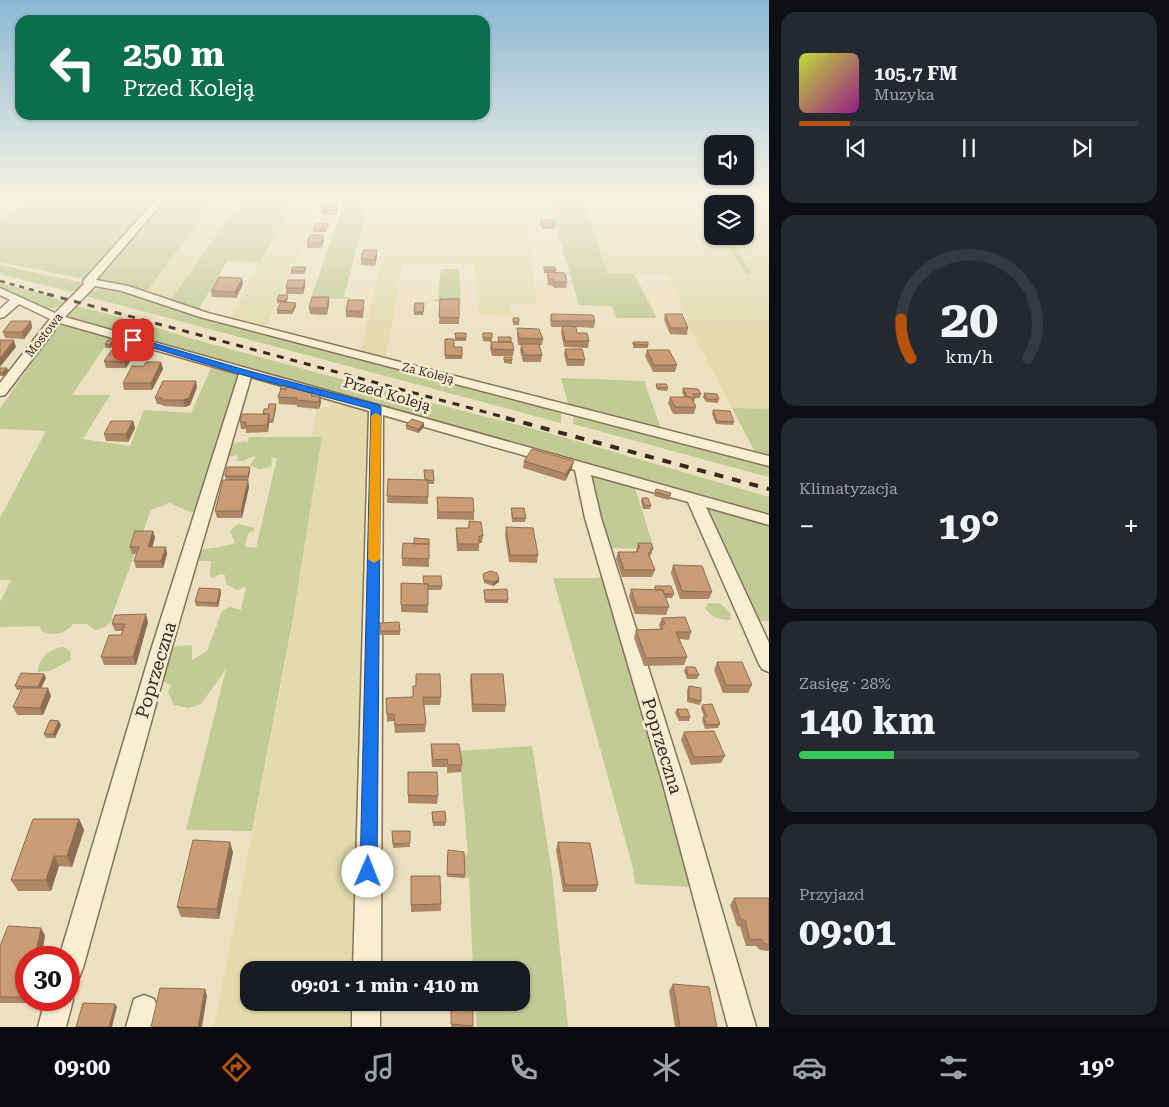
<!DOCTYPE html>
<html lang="pl">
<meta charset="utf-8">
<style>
:root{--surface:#171b24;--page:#242831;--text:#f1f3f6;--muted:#9ea1a6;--line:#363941;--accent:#b45309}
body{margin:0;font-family:"Roboto Serif",serif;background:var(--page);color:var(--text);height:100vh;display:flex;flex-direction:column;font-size:19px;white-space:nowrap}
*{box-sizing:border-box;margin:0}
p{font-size:16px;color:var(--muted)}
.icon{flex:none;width:28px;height:28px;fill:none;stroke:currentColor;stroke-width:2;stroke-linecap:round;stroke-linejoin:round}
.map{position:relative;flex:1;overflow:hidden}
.drawer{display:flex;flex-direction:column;gap:12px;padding:12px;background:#0d0f14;width:400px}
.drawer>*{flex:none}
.guide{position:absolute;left:15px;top:15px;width:475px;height:105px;border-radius:15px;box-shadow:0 1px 4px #0004;background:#0b6e4f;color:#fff;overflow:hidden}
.fabs{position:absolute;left:704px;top:135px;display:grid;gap:10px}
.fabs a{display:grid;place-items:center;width:50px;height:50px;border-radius:10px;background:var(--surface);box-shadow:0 1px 4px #0004;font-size:25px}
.speed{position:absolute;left:15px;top:946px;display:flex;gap:10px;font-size:25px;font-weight:700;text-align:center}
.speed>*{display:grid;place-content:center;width:65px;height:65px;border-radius:50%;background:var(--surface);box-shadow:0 1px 4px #0004;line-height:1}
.speed .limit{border:8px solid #d22;background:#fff;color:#111}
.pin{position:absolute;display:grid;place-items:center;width:42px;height:42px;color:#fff;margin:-21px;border-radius:10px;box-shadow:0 2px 8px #0006}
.me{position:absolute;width:55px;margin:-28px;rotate:1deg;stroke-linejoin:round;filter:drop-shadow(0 0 4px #0008)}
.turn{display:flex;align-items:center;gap:18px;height:105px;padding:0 25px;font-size:22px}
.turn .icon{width:65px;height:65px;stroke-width:2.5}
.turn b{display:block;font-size:35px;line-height:42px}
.big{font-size:38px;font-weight:700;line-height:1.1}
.drawer .widget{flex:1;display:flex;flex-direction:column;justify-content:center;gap:8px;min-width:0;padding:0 18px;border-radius:15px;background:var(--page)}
.drawer .dial{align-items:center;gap:0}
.dial svg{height:130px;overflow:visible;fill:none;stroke:var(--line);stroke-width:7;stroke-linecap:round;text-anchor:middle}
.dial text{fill:var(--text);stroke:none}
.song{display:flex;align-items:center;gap:15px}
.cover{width:60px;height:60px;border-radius:8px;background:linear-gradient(135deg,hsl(70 70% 55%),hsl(310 70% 35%))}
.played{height:5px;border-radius:2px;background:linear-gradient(90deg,var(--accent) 15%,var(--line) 15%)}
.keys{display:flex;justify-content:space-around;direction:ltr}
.heat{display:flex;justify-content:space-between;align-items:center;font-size:28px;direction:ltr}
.charge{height:8px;border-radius:4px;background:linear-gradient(90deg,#34c759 28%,var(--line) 0)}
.trip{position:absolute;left:240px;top:961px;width:290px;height:50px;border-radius:15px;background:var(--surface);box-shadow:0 1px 4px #0004;font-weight:700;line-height:50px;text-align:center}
.tab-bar{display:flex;height:80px;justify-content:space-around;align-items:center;background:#090b0e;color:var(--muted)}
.tab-bar .icon{width:35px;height:35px}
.tab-bar .current{color:var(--accent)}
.tab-bar b{font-size:22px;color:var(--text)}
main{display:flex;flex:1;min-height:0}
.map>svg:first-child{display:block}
.farmland{fill:#e2dbae}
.green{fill:#c2ca95}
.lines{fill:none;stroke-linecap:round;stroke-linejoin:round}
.minor-casing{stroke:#857259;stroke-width:3}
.minor{fill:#f8eed3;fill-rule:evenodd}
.rail-far2{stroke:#352a1d;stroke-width:2.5;stroke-dasharray:5 5;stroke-linecap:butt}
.rail-far1{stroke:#352a1d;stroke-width:3;stroke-dasharray:7 7;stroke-linecap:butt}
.rail{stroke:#352a1d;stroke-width:4;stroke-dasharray:9 9;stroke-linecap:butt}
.wall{fill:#ae8766}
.shaded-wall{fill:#8d6e53}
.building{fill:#ca9d77;stroke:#8d6e53}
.route{fill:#1a73e8;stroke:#114b97}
.slow{fill:#f59e0b}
.labels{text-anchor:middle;stroke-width:5;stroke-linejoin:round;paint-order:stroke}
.far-street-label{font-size:12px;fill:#352a1d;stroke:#f4ebd0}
.street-label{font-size:15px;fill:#352a1d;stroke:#f4ebd0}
.near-street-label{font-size:18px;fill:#352a1d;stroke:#f4ebd0}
</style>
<main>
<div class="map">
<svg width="769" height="1027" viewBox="0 0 769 1027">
<rect width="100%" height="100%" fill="#ece1c1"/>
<path class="farmland" d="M11 196H29L0 220V204Z
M219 196H245L170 300 146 292Z
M299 196H324L266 326 232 318 259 262Z
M372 196H547L552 214H524L537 303H510L511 316 478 314 474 264 403 262 385 360 361 351 384 250 359 249Z
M583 196H694L712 224V236H721L746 274 729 236H745V231L747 230 745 225V204H728L722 196H769V409L732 408 685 319 687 317 668 274H607Z
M334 399 373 412 363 970H249V1002L363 1003V1027H214L290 641 322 437H312L317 408 331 407Z"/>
<path class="green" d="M29 196H161L88 280 0 262V220Z
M170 196H219L146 292 97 280Z
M245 196H299L259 262 227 261 199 309 170 300Z
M324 196H370L344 297 351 298 349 299 311 298 344 203 322 202Z
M547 196H583L607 273 634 274 657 318H617L612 306 579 305Z
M694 196H722L728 204H712V224Z
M721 236H729L752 274H746Z
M0 265 79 282 83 284 79 290 72 292 63 290 0 274Z
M441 269H459L461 305 433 301 438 299Z
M0 283 47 295 65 302C48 320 17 297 0 289Z
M99 289H111L249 330 561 411V423L86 296 88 292Z
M73 305 132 320 189 338 352 382 545 432 769 497V516L197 353 73 320 66 312Z
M58 325 86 329 112 336 72 395H110L83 439 130 446 144 410 191 413 212 366 240 373C224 420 212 467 197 513 186 512 179 506 169 503L151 510 111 618 114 619 105 627 95 630 87 624H73C64 634 56 636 43 632L39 626 0 627V602L11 580H0V518L46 431 0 429V409Z
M561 378 644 381 661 428H654L569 407Z
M732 408 769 409V455L755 452Z
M574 416 769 466V477L573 424Z
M249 437H322L292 624 252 831 186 830 226 669 201 704 189 708 174 705 168 692 171 685 163 681 160 674 170 647 192 645V660L207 651 222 611 230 607 241 610 246 587 237 590 226 584 225 575 220 574 212 578 210 575 211 561H196L194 553C207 546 221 549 235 543L230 531 238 524 254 528V531L248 533 245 547 256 548 277 458 271 457 272 465 271 467 260 469 250 466 253 460 256 458 254 456 243 461H237L238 455 228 457 224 454 229 445 244 441 247 443Z
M592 473 634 484 654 549 606 548 588 476Z
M699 504 769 522V621H755Z
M603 575 694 887 635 884 633 868 553 578H598Z
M708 603 721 604 731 614 730 620C718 620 712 617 705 608Z
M64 647 71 652 70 660 50 671 38 672C38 658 51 648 64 647Z
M532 746 552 873 568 1027H477L475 1003 521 1002V970H473L469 878H465L464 855 468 854 459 751Z"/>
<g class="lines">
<defs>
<path id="minor" d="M159 196H168L96 280 128 286 208 313 769 456V466L200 317 122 291 95 286 65 317 769 515V525L706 507 769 643V672L762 669 759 664 688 502 591 475 601 518 685 784 756 1027H728L663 784 585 518 575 470 383 415 381 970H353L369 411 251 377 171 650 83 968 79 978 69 981V958H59L151 650 239 374 60 323 5 395 0 396V383L50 319 19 304 4 317 0 318V309L10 300 0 295V288L55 313 84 284 83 282 84 280Z
M69 990 73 1000 66 1027H38L45 1000H69Z
M144 995 154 999 158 1009 154 1027H126L134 999Z
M352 1002H380V1027H352Z"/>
</defs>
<use href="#minor" class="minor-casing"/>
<use href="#minor" class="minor"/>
<path class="rail-far2" d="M0 281 51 295"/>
<path class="rail-far1" d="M47 294 511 419"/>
<path class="rail" d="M506 418 769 489"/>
</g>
<path class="wall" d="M338 204V209L336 215 321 214V209Z
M540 220 555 226 554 229H542L540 223Z
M328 226 326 232H313V229Z
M324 241 321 248H307V242Z
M377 256 375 266 361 265V259Z
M306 267V270L304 274H291V271Z
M544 267 556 270V272L567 282 566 288H554L553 286 548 285 547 278V273H544Z
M305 280V286L303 294H286V288Z
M243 284 236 298 212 297 211 291Z
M329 297V303L327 315 310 314 309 308Z
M288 298 287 302 296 303V306L292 314H277V310L281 304 277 303V300Z
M440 299H459V324H439Z
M415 303 424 306 423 315H414Z
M364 306 363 318 346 317V311Z
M551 314 595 321 594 328 576 327 577 333 589 341 588 348 564 347 561 333 562 327H551L550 320Z
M665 314 688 328 687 335 670 334 664 320Z
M513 318H519V325H513Z
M31 321 32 328 24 339 5 338 3 332Z
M517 328 543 339 542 345H539L542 355 541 362H523L520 350 521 345H518L517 334Z
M455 333H466V341H455Z
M483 333 492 338V342L483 341Z
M498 337 511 342 514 350 513 356H492L490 348 491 342H498Z
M445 339 454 347H462V359H445Z
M113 340 114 343 111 348H105V344Z
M633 342 648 345V348H633Z
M565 349 585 360 584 366H567L564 355Z
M647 350 677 365 675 372H653L645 356Z
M131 351 132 358 126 368H106L104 361Z
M504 357 512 360V364L504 363Z
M161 362 163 369 152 390H124L123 383 144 366Z
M0 368H7L8 371 4 376H0Z
M656 384 668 388 667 391 657 390 656 387Z
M197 387 190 405 185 407 163 406V405L157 404 155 398Z
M289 387 313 390V396H320L321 403 319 409 297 407V405L279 404 278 397Z
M683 388 701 394 700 398H695L694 402H693L696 407 694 414H673L668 403 670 397H684L682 392Z
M704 393 719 399 718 403 706 402 703 397Z
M276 408 273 423H269L268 432 246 433V429H241L240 422 263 414 268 409Z
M713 410 734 422 733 425 716 424 712 414Z
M133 421 135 428 128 442 106 441 104 434Z
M424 423V427L418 433 406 429V425Z
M524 461 572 468 565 481 523 468Z
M250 467V471L248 480H226L225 476Z
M388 479 434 481V484H428V504L387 503Z
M248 480 249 487 242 518H217L215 511Z
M656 489 671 493 669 500 654 496Z
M437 497 474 512V520L437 519Z
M642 498 651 506 650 509H643L641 501Z
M511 508 526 518 525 522H512L511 512Z
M469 521 483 536 482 543H479V551H457L456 535V528H468Z
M506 527 538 555 537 563 509 562 505 535Z
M153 531 155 538 152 547 167 554 163 568H136L134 561 137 554H132L130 547Z
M403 543 429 559V567L402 566Z
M638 543 653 549 650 557 655 570 652 577H622L616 559 618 552H636Z
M673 565 712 592 709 599H680L671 573Z
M483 574 499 579V582L493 586 484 583Z
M401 583 442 586 441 590H428V613L401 612Z
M655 586 674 594 672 598H665L669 607 666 615 635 614 629 597 631 589 654 590Z
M220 589 221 593 218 607 196 606 195 602Z
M484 590 508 600V603H485L484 593Z
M662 618 691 632 689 640 679 639 687 657 684 665 644 666 634 638 636 630 660 629V628L659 625Z
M148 622 136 665H104L101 657 121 635 122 631H115L112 624Z
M380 623 400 631V635H380Z
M717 662 752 685 748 693H723L714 670Z
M686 667 699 675 697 679H687L684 671Z
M44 674 46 678 41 688 51 696 43 715H17L13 707 21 690H17L15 686Z
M416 674 441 697 440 705H424L426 724 425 732 395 733 394 721 387 722 386 698 413 697V686H416Z
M471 674 506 705 505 712H472L470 681Z
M689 686 701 701 700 705 687 702V690Z
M702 705 720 724 718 728 705 729 702 720 704 717 701 708Z
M677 709 690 717 689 721H679L675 713Z
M61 725 55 738H46L44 734Z
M684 732 725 756 721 763 691 765 681 740Z
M431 744 462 765 461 772 447 773V767H432L431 752Z
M408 772 438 796 437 804 408 803Z
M432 812 446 822 445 826H433Z
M79 819 84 830 72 867 59 866 51 891H18L11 880Z
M392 831 410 843V847L393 848Z
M558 842 598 885 596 892H563L556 850Z
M233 852 219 919 181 917 177 907Z
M447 854 465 875V878L447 877Z
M411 876 441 904V911L411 912Z
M734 898H769V951L760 950 756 946H746L740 927 737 926 730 905Z
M45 935 42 954 26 1000H27L26 1003H0V946Z
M673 984 717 1027H675L669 991Z
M451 1009 473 1011V1027H451Z"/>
<path class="shaded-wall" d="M338 204V209L336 215V210Z
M323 235 324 241 321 248V243Z
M377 250V256L375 266V260Z
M242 278 243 284 236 298 235 292Z
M305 280V286L303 294V288Z
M329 297V303L327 315V308Z
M296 303V306L292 314V311Z
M31 321 32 328 24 339 22 332Z
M14 340 16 347 0 367V358Z
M113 340 114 343 111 348 110 345Z
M131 351 132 358 126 368 124 362Z
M161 362 163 369 152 390 151 383Z
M7 368 8 371 4 376 2 373Z
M196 381 197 387 190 405 185 407 183 400Z
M320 396 321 403 319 409V402Z
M276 404V408L273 423V420Z
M269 414V423L268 432 267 425Z
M133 421 135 428 128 442 126 434Z
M424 423V427L418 433V429Z
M574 461 572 468 565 481 566 474Z
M250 467V471L248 480V476Z
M248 480 249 487 242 518 241 511Z
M153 531 155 538 150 554 148 547Z
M166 547 167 554 163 568 161 561Z
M499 579V582L493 586 494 582Z
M220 589 221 593 218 607 217 603Z
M146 614 148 622 136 665 133 657Z
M44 674 46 678 40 690 38 687Z
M48 688 51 696 43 715 40 708Z
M59 721 61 725 55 738 53 734Z
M79 819 84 830 72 867 67 856Z
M230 842 233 852 219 919 217 909Z
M54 856 59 866 51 891 46 880Z
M41 928 45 935 42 954 40 958H34Z
M26 982V1000H27L26 1003 21 997Z
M205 989 207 996 202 1027H198Z
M115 1004 117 1007 112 1027H109Z"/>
<path class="building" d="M323 203 338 204 336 210 321 209Z
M540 220H553L555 226H542Z
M316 223 328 224 326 230 313 229Z
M310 235H323L321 243 307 242Z
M363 250H377L375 260 361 259Z
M293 267H306L304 271H291Z
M544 267H555L556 270H544Z
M547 272 565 273 567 282H554V280L549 279Z
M219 277 242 278 235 292 211 291Z
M288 280H305L303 288H286Z
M279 295H288L286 301 277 300Z
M312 297H329L327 308H309Z
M440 299H459V318L439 317Z
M348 300H364L363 311H346Z
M281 302 296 303 292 311 277 310Z
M415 303H424L423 312H414Z
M551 314 593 315 595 321H552Z
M665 314H682L688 328H671Z
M513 318H519V322H513Z
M11 321H31L22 332H3Z
M562 326 576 327 577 333H587L589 341H565Z
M517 328 539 329 543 339 519 338Z
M455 333H466V338H456Z
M483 333H492V338H483Z
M498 337H511V342H499Z
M445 339H454V347H462V356L445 355Z
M0 340H14L0 358Z
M108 340H113L110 345 105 344Z
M491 342H512L514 350 492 349Z
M633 342H648V345L633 344Z
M521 344H539L542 355H524Z
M565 349H582L585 360 568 359Z
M112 350 131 351 124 362 104 361Z
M647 350H669L677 365H654Z
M504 357H512V360H504Z
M146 362H161L151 383H123L132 366H144Z
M0 368H7L2 373H0Z
M163 381H196L189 398 183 400H162V398H155Z
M282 383 288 384 286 389H281L280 390Z
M656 384H666L668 388 657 387Z
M287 387 313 390 311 396H320L319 402 296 400 297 398 278 397 281 389H286Z
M683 388 698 389 701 394H693L695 398H692L691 397H687Z
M704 393 717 394 719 399H707Z
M670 397H691L696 407H675Z
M269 404H276L273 420H269V414H263L264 409H268Z
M713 410 730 411 734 422 717 421Z
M242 414H269L267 425 245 426 246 422H240Z
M412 419 424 423 418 429 406 425Z
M111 421H133L126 434H104Z
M532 449 574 461 566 474 524 461Z
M227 467H250L248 476H225Z
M424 470H433L434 481 425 480Z
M388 479 428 480V497L387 496Z
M223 480H248L241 511H215Z
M656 489 671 493 670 496 655 492Z
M437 497 473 498 474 512H438Z
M642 498H648L651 506 644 505Z
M511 508H524L526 518H513Z
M469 521 481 522 483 536H479V544H458L456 528H469Z
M506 527 533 528 538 555H510Z
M135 531H153L148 547H166L161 561H134L139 547H130Z
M414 538 429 539V544H414Z
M403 543 429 544V559L402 558Z
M638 543H651L653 549H650L651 553H648L655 570H624L618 552H638L637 548H640Z
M673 565 702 566 712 592 682 591Z
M490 571 497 573 499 579 494 582 484 580 483 574Z
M423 576H441L442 586H428V584H424Z
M401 583 428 584V605H401Z
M655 586H671L674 594H664L663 590H656Z
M199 588 220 589 217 603 195 602Z
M507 589 508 600H485L484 590Z
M631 589 663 590 669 607H637Z
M146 614 133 657H101L109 635H121L125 624H112L115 615Z
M685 617 691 632H676L687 657 646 658 636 630 663 629 661 625 665 624 662 618Z
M399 622 400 631H380V623Z
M717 662H742L752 685H726Z
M686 667H695L699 675H688Z
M21 673 44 674 38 687 15 686Z
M416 674H440L441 697H423L426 724 395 725 394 714H387L386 698 413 697V686H416Z
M471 674H503L506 705 473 704Z
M689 686 701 688V701L689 698Z
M22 688H48L40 708 13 707Z
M712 704 720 724 707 725 703 717H707L702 705Z
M677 709H687L690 717H680Z
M50 720 59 721 53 734H44Z
M714 731 725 756 694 757 684 732Z
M431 744H459L462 765H448L447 759 433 760Z
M408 772H437L438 796 408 795Z
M445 811 446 822H433L432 812Z
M33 819H79L67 856H54L46 880H11Z
M392 831H410V843L393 844Z
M193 840 230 842 217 909 177 907Z
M558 842 590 843 598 885H565Z
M448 850 464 852 465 875 447 874Z
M411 876H440L441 904 411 905Z
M734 898H769V944H765L761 939 750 940 745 920H741Z
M8 926 41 928 37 947 34 958H26V982L21 997H0V946Z
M673 984 709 987 717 1027H680Z
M160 988 205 989 198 1027H151Z
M83 1003 115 1004 109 1027H76Z
M451 1009 473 1011V1026L451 1024Z"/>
<linearGradient id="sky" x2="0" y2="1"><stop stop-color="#8cb8d5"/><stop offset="0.58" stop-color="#f6f2e3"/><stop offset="1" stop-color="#f6f2e3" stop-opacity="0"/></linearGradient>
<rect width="769" height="340" fill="url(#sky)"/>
<path class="route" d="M130 338H136L249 371 379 405 381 407 377 872 374 877 368 880 362 877 360 872 371 409 243 375 130 341Z"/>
<path class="slow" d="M376 413 381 416 380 559 374 563 368 559 371 416Z"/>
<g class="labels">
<g class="far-street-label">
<text transform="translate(44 335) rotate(-52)" y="4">Mostowa</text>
<text transform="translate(428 373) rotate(14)" y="4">Za Koleją</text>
</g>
<g class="street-label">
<text transform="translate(387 394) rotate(16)" y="5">Przed Koleją</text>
</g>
<g class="near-street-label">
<text transform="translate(156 670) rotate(-73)" y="6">Poprzeczna</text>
<text transform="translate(662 746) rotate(73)" y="6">Poprzeczna</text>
</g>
</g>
</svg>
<div class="fabs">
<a><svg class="icon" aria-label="sound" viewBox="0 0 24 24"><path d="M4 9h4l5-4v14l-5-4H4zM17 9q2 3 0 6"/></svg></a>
<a><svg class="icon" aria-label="layers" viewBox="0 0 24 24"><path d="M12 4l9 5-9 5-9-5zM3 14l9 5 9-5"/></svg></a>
</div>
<div class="speed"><div class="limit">30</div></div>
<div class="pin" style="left:133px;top:340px;background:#d93025"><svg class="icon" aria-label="arrive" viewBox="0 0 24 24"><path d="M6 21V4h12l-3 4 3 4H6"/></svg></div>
<svg class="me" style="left:368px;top:872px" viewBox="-20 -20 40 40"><circle r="19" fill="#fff"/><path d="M0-13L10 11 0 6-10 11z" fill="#1a73e8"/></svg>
<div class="trip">09:01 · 1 min · 410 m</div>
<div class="guide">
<div class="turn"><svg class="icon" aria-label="left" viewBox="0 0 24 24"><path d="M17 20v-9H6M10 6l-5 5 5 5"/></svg><div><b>250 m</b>Przed Koleją</div></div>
</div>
</div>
<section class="drawer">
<div class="widget">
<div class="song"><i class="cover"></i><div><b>105.7 FM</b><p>Muzyka</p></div></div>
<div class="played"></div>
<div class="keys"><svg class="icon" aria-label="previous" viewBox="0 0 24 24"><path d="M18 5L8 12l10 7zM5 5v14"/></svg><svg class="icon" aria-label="pause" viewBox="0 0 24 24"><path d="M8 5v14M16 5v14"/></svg><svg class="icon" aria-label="next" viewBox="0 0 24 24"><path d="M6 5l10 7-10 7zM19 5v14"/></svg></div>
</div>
<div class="widget dial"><svg viewBox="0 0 100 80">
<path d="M14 69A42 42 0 1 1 86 69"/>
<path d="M14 69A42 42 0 0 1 8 45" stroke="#b45309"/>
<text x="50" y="56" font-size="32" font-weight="700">20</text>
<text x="50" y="72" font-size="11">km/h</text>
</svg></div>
<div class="widget"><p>Klimatyzacja</p>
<div class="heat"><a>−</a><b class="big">19°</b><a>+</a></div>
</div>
<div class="widget"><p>Zasięg · 28%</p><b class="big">140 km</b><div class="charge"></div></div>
<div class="widget"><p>Przyjazd</p><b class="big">09:01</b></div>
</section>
</main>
<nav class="tab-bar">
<b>09:00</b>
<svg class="icon current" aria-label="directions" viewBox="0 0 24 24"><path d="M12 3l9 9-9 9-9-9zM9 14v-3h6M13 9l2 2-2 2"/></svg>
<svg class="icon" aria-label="music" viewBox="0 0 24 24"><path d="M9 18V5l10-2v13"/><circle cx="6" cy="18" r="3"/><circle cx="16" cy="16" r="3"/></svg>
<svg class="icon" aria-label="phone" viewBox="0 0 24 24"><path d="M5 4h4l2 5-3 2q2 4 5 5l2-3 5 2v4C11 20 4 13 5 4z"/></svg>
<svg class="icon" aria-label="climate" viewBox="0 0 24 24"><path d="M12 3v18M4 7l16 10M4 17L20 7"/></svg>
<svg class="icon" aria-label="car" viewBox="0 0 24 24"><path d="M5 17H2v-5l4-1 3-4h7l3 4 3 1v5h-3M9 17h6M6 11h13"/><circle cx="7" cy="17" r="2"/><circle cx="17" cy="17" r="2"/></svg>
<svg class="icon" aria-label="filters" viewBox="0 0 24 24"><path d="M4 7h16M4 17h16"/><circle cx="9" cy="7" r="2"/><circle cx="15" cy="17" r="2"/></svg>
<b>19°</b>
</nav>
